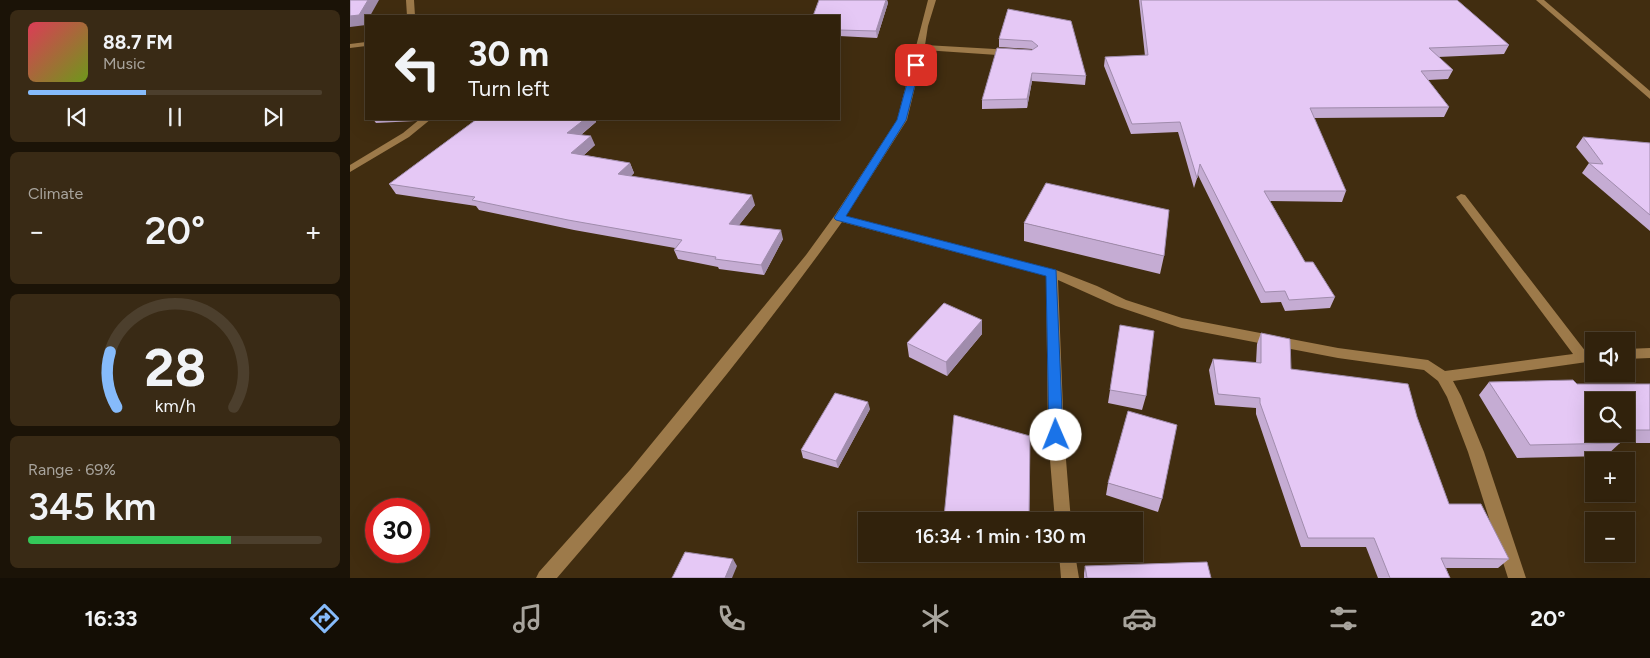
<!DOCTYPE html>
<meta charset="utf-8">
<style>
:root{--surface:#31220c;--page:#392a15;--text:#f1f3f6;--muted:#a8a49d;--line:#4c3f2d;--accent:#86bbfb}
body{margin:0;font-family:Figtree,sans-serif;background:var(--page);color:var(--text);height:100vh;display:flex;flex-direction:column;font-size:19px;white-space:nowrap}
*{box-sizing:border-box;margin:0}
p{font-size:16px;color:var(--muted)}
.icon{flex:none;width:28px;height:28px;fill:none;stroke:currentColor;stroke-width:2;stroke-linecap:round;stroke-linejoin:round}
.map{position:relative;flex:1;overflow:hidden}
.drawer{display:flex;flex-direction:column;gap:10px;padding:10px;background:#1b1307;width:350px}
.drawer>*{flex:none}
.banner{position:absolute;left:15px;top:15px;width:475px;height:105px;border-radius:0px;box-shadow:0 5px 20px #0002,0 0 0 1px var(--line);background:#31220c;color:var(--text);overflow:hidden}
.fabs{position:absolute;left:1235px;top:332px;display:grid;gap:10px}
.fabs a{display:grid;place-items:center;width:50px;height:50px;border-radius:0px;background:var(--surface);box-shadow:0 5px 20px #0002,0 0 0 1px var(--line);font-size:25px}
.speed{position:absolute;left:15px;top:498px;display:flex;gap:10px;font-size:25px;font-weight:700;text-align:center}
.speed>*{display:grid;place-content:center;width:65px;height:65px;border-radius:50%;background:var(--surface);box-shadow:0 5px 20px #0002,0 0 0 1px var(--line);line-height:1}
.speed .limit{border:8px solid #d22;background:#fff;color:#111}
.pin{position:absolute;display:grid;place-items:center;width:42px;height:42px;color:#fff;margin:-21px;border-radius:10px;box-shadow:0 2px 8px #0006}
.me{position:absolute;width:55px;margin:-28px;rotate:359deg;stroke-linejoin:round;filter:drop-shadow(0 0 4px #0008)}
.turn{display:flex;align-items:center;gap:18px;height:105px;padding:0 20px;font-size:22px}
.turn .icon{width:65px;height:65px;stroke-width:2.5}
.turn b{display:block;font-size:35px;line-height:42px}
.big{font-size:38px;font-weight:600;line-height:1.1}
.drawer .widget{flex:1;display:flex;flex-direction:column;justify-content:center;gap:8px;min-width:0;padding:0 18px;border-radius:8px;background:var(--page)}
.drawer .dial{align-items:center;gap:0}
.dial svg{height:130px;overflow:visible;fill:none;stroke:var(--line);stroke-width:7;stroke-linecap:round;text-anchor:middle}
.dial text{fill:var(--text);stroke:none}
.song{display:flex;align-items:center;gap:15px}
.cover{width:60px;height:60px;border-radius:8px;background:linear-gradient(135deg,hsl(350 70% 55%),hsl(80 70% 35%))}
.played{height:5px;border-radius:2px;background:linear-gradient(90deg,var(--accent) 40%,var(--line) 40%)}
.keys{display:flex;justify-content:space-around;direction:ltr}
.heat{display:flex;justify-content:space-between;align-items:center;font-size:28px;direction:ltr}
.charge{height:8px;border-radius:4px;background:linear-gradient(90deg,#34c759 69%,var(--line) 0)}
.trip{position:absolute;left:508px;top:512px;width:285px;height:50px;border-radius:0px;background:var(--surface);box-shadow:0 5px 20px #0002,0 0 0 1px var(--line);font-weight:600;line-height:50px;text-align:center}
.dock{display:flex;height:80px;justify-content:space-around;align-items:center;background:#140e05;color:var(--muted)}
.dock .icon{width:35px;height:35px}
.dock .current{color:var(--accent)}
.dock b{font-size:22px;color:var(--text)}
main{display:flex;flex:1;min-height:0}
.map>svg:first-child{display:block}
.lines{fill:none;stroke-linecap:round;stroke-linejoin:round}
.minor{fill:#9d7a4a;fill-rule:evenodd}
.wall{fill:#c5acd3;fill-rule:evenodd}
.shaded-wall{fill:#a08cac}
.building{fill:#e5c8f5;stroke:#a08cac}
.route{fill:#1a73e8;stroke:#114b97}
</style>
<main>
<section class="drawer">
<div class="widget">
<div class="song"><i class="cover"></i><div><b>88.7 FM</b><p>Music</p></div></div>
<div class="played"></div>
<div class="keys"><svg class="icon" aria-label="previous" viewBox="0 0 24 24"><path d="M18 5L8 12l10 7zM5 5v14"/></svg><svg class="icon" aria-label="pause" viewBox="0 0 24 24"><path d="M8 5v14M16 5v14"/></svg><svg class="icon" aria-label="next" viewBox="0 0 24 24"><path d="M6 5l10 7-10 7zM19 5v14"/></svg></div>
</div>
<div class="widget"><p>Climate</p>
<div class="heat"><a>−</a><b class="big">20°</b><a>+</a></div>
</div>
<div class="widget dial"><svg viewBox="0 0 100 80">
<path d="M14 69A42 42 0 1 1 86 69"/>
<path d="M14 69A42 42 0 0 1 10 35" stroke="#86bbfb"/>
<text x="50" y="56" font-size="32" font-weight="700">28</text>
<text x="50" y="72" font-size="11">km/h</text>
</svg></div>
<div class="widget"><p>Range · 69%</p><b class="big">345 km</b><div class="charge"></div></div>
</section>
<div class="map">
<svg width="1300" height="578" viewBox="0 0 1300 578">
<rect width="100%" height="100%" fill="#412d10"/>
<g class="lines">
<path class="minor" d="M56 0H64L65 16H57Z
M578 0H586L578 26 575 45 662 50 666 53 662 56 574 50 557 120 496 216 706 270 747 286 776 300 832 318 988 348 1078 360 1095 371 1223 354 1106 197 1111 194 1115 195 1236 352 1244 351V361L1103 381 1111 396 1134 452 1176 578H1158L1118 452 1097 397 1088 381 1074 370 988 358 831 328 766 306 708 280 714 435 721 521H705L698 435 696 276 492 222C404 345 305 464 207 578H186L189 572 280 470 456 255 485 215 547 120Z
M1186 0H1194L1300 91V99Z
M16 42V46L0 48V44Z
M70 119H81L59 137 0 172V165L53 133Z
M1300 348V358L1276 359V349Z
M709 554H725L729 578H711Z"/>
</g>
<path class="wall" d="M536 0H537L538 3 527 38 489 36V16Z
M789 0H1107L1159 45 1154 54 1088 57 1103 70 1098 79 1078 80 1099 107 1094 117 964 118 996 191 992 202 920 201 955 262 985 297 980 308 935 311 931 302 911 303 848 175 844 188 828 132 781 134 754 66 755 57 795 56Z
M658 9 736 76 735 85 682 81 677 108 632 109V100L683 50 682 49 649 47V39Z
M23 119H68L65 121 26 123Z
M82 119H104L82 120Z
M127 119H245L246 122 231 135 245 145 234 155 280 163 284 173 281 176 405 205 389 225 433 239 414 275 369 269 368 267 328 259 324 250 325 248 224 230 129 210 126 206 46 194 39 184Z
M1233 137 1300 143V231L1232 173 1239 163 1226 147Z
M674 223 814 256 810 274 674 241Z
M632 320V334L597 376 559 357 557 343Z
M911 333 941 369 1067 417 1099 504 1159 559 1148 568H1096L1100 578H1028L1016 547H951L906 414V408L865 405 859 370 863 359 906 363 907 344Z
M768 339 796 396 792 410 758 403Z
M1139 382 1227 384H1300V443H1270L1256 456 1167 458 1129 395ZM1276 401V434H1244Z
M520 409 488 468 453 458 451 450Z
M680 436 679 521H595L594 517Z
M758 483 812 499 808 512 756 495Z
M735 566 861 578H734V573Z"/>
<path class="shaded-wall" d="M18 0H29L20 16H16V25L0 27V16Z
M536 0H537L538 3 527 38 526 31Z
M682 73V81L677 108V99Z
M235 119H245L246 122 222 142 217 133Z
M241 136 245 145 226 162 221 153Z
M280 163 284 173 273 183 268 174Z
M402 195 405 205 382 234 379 224Z
M431 230 433 239 414 275 411 265Z
M632 320V334L597 376 596 362Z
M518 402 520 409 488 468 486 461Z
M383 559 387 566 382 578H375Z"/>
<path class="building" d="M0 0H18L9 15 0 16Z
M469 0H536L526 31 489 30V16H463Z
M791 0H1107L1159 45 1079 48 1103 70 1071 71 1099 107 960 108 996 191H914L955 262H963L985 297 939 300 935 291 915 292 850 164 847 178 830 122 782 124 755 57 798 55Z
M658 9 721 21 736 76 682 73 677 99 632 100 647 48 682 50 688 46 682 41 649 39Z
M127 119H235L217 133 241 136 221 153 280 163 268 174 402 195 379 224 431 230 411 265 365 259 366 257 324 250 332 240 218 220 122 200 125 197 39 184Z
M1233 137 1300 143V215L1239 163 1253 164Z
M696 183 819 210 814 256 674 223Z
M594 303 632 320 596 362 557 343Z
M770 325 804 331 796 396 760 390Z
M911 333 940 339 941 369 1058 384 1067 417 1099 504H1131L1159 559 1091 558 1100 578H1040L1024 538H958L910 403V398L868 394 863 359 911 363Z
M1223 380 1227 384H1300V430H1276V401H1244V434H1263L1270 443 1180 445 1139 382Z
M485 393 518 402 486 461 451 450Z
M778 411 827 425 812 499 758 483Z
M604 415 680 436 679 520 594 517Z
M335 552 383 559 375 578H322Z
M857 562 861 578H737L735 566Z"/>
<path class="route" d="M566 63 570 65 556 120 496 216 706 270 713 435 711 439H701L699 435 696 276 486 220 484 218 547 120 562 65Z"/>
</svg>
<div class="fabs">
<a><svg class="icon" aria-label="sound" viewBox="0 0 24 24"><path d="M4 9h4l5-4v14l-5-4H4zM17 9q2 3 0 6"/></svg></a>
<a><svg class="icon" aria-label="search" viewBox="0 0 24 24"><circle cx="10" cy="10" r="6"/><path d="M15 15l6 6"/></svg></a>
<a>+</a>
<a>−</a>
</div>
<div class="speed"><div class="limit">30</div></div>
<div class="pin" style="left:566px;top:65px;background:#d93025"><svg class="icon" aria-label="arrive" viewBox="0 0 24 24"><path d="M6 21V4h12l-3 4 3 4H6"/></svg></div>
<svg class="me" style="left:706px;top:435px" viewBox="-20 -20 40 40"><circle r="19" fill="#fff"/><path d="M0-13L10 11 0 6-10 11z" fill="#1a73e8"/></svg>
<div class="trip">16:34 · 1 min · 130 m</div>
<div class="banner">
<div class="turn"><svg class="icon" aria-label="left" viewBox="0 0 24 24"><path d="M17 20v-9H6M10 6l-5 5 5 5"/></svg><div><b>30 m</b>Turn left</div></div>
</div>
</div>
</main>
<nav class="dock">
<b>16:33</b>
<svg class="icon current" aria-label="directions" viewBox="0 0 24 24"><path d="M12 3l9 9-9 9-9-9zM9 14v-3h6M13 9l2 2-2 2"/></svg>
<svg class="icon" aria-label="music" viewBox="0 0 24 24"><path d="M9 18V5l10-2v13"/><circle cx="6" cy="18" r="3"/><circle cx="16" cy="16" r="3"/></svg>
<svg class="icon" aria-label="phone" viewBox="0 0 24 24"><path d="M5 4h4l2 5-3 2q2 4 5 5l2-3 5 2v4C11 20 4 13 5 4z"/></svg>
<svg class="icon" aria-label="climate" viewBox="0 0 24 24"><path d="M12 3v18M4 7l16 10M4 17L20 7"/></svg>
<svg class="icon" aria-label="car" viewBox="0 0 24 24"><path d="M5 17H2v-5l4-1 3-4h7l3 4 3 1v5h-3M9 17h6M6 11h13"/><circle cx="7" cy="17" r="2"/><circle cx="17" cy="17" r="2"/></svg>
<svg class="icon" aria-label="filters" viewBox="0 0 24 24"><path d="M4 7h16M4 17h16"/><circle cx="9" cy="7" r="2"/><circle cx="15" cy="17" r="2"/></svg>
<b>20°</b>
</nav>
